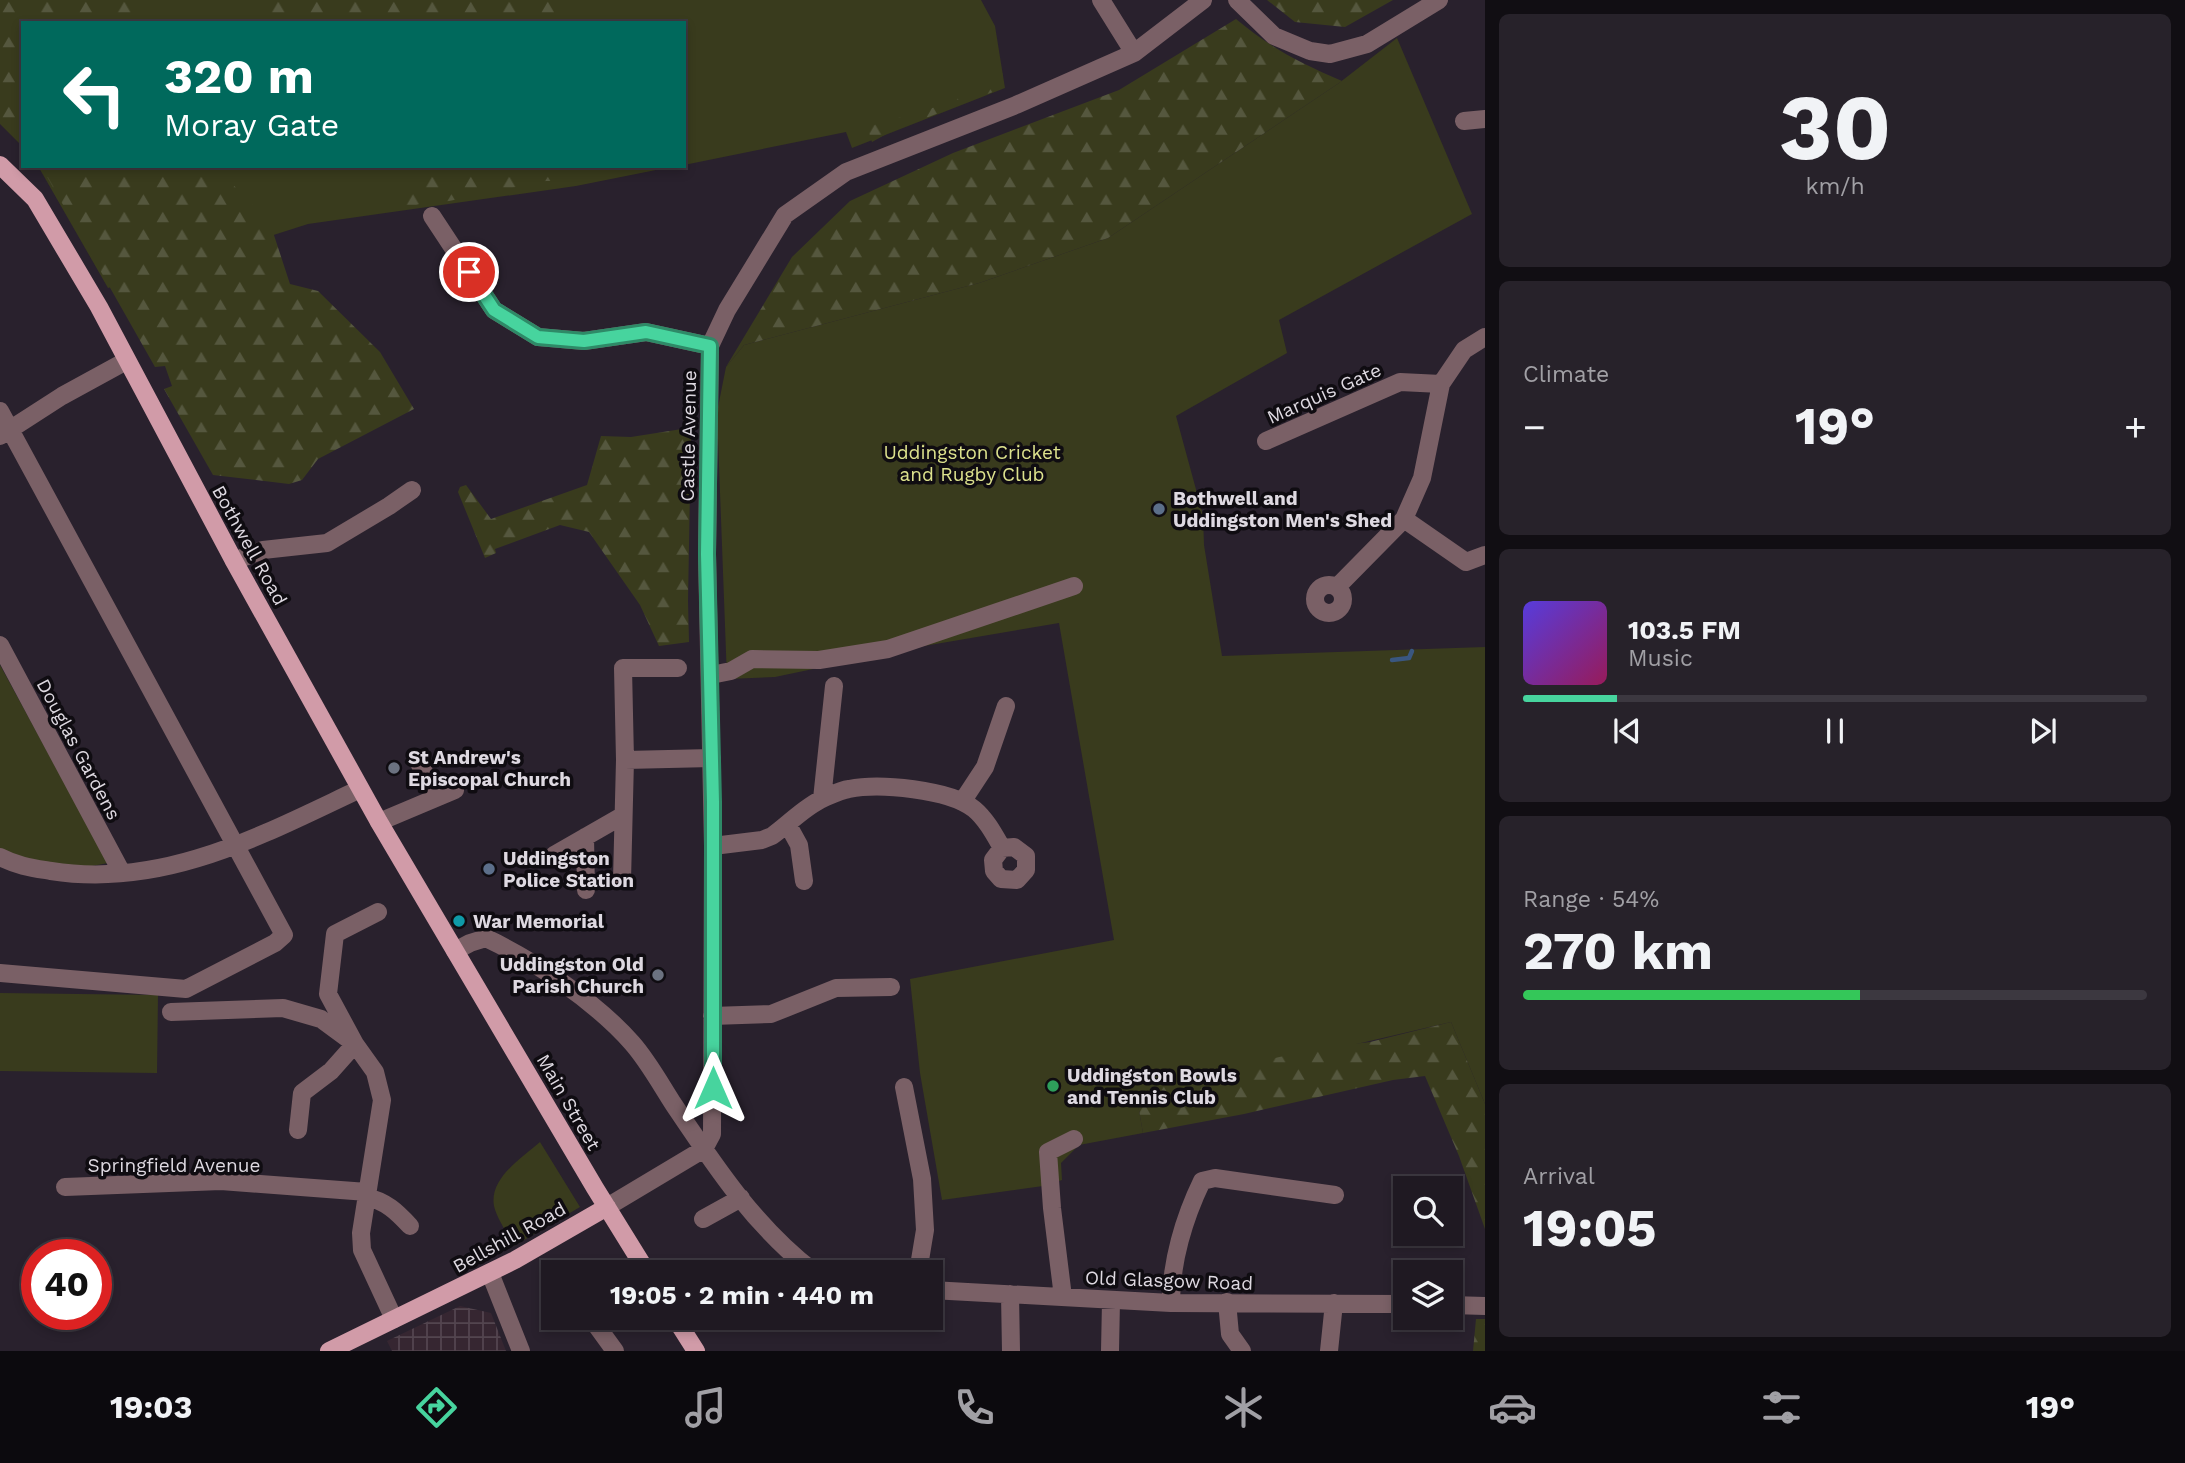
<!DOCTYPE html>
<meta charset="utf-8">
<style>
:root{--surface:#1f1922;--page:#27222a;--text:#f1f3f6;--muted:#a1a0a5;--line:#3c3840;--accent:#47d49e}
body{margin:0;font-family:"Work Sans",sans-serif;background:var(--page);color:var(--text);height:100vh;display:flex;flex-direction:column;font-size:26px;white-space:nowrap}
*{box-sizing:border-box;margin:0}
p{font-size:23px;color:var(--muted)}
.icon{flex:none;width:38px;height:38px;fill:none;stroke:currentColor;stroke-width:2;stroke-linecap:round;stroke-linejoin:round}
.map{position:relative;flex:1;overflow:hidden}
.drawer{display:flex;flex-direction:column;gap:14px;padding:14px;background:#110e13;width:700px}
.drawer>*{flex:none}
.top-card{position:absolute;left:21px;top:21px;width:665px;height:147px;border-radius:0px;box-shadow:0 4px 10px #0003,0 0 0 2px var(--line);background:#00695c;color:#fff;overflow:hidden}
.tools{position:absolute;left:1393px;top:1176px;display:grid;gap:14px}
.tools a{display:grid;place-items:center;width:70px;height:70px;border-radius:0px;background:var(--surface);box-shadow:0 4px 10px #0003,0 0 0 2px var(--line);font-size:35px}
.speed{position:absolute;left:21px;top:1239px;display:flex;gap:14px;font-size:35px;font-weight:700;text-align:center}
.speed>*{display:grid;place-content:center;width:91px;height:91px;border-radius:50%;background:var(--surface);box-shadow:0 4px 10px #0003,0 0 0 2px var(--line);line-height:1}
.speed .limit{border:10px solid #d22;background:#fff;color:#111}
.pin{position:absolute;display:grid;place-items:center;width:60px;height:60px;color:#fff;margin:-30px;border:4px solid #fff;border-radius:50%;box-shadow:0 2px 7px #0007}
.me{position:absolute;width:77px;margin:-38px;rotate:0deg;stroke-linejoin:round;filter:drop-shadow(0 0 5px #0008)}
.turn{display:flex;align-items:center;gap:24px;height:147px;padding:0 28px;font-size:32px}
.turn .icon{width:91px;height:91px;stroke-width:2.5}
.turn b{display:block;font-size:49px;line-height:60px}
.big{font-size:52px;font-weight:700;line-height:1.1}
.drawer .tile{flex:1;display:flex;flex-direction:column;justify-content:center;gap:10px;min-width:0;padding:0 24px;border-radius:10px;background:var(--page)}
.drawer .dial{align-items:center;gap:0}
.dial b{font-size:91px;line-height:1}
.song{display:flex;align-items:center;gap:21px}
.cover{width:84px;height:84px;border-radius:10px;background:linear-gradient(135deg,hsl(250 70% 55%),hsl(330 70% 35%))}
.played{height:7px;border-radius:4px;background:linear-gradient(90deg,var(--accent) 15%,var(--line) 15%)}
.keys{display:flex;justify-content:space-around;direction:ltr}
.heat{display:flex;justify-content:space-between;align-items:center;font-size:38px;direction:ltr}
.charge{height:10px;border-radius:5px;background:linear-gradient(90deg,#34c759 54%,var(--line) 0)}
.trip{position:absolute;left:541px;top:1260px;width:402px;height:70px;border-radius:0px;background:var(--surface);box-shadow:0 4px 10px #0003,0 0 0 2px var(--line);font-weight:700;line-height:70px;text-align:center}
.tab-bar{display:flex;height:112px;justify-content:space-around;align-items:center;background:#0c0a0e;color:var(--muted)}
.tab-bar .icon{width:49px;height:49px}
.tab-bar .on{color:var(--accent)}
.tab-bar b{font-size:32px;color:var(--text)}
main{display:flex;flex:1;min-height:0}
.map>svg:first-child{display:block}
.industrial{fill:url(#industrial-grid)}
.green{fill:#393b1d}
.forest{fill:url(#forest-firs)}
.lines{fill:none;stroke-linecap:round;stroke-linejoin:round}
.stream{stroke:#3a5780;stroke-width:4.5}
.minor{stroke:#7a6066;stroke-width:18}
.major{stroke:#d19ba8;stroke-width:18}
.route-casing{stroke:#2e8a67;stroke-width:18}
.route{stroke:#47d49e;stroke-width:12}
.service-dot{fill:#5c6f8a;stroke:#0f0c11;stroke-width:2.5}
.worship-dot{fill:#6b7280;stroke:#0f0c11;stroke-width:2.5}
.culture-dot{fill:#0f9aa8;stroke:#0f0c11;stroke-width:2.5}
.leisure-dot{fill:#2e9e5b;stroke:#0f0c11;stroke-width:2.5}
.labels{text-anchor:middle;stroke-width:7;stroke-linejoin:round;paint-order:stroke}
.street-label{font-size:19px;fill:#ded9e1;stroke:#0f0c11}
.park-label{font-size:19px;fill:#dde28d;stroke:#0f0c11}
.poi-label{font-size:19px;font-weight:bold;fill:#ded9e1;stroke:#0f0c11;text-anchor:start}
</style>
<main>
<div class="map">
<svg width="1485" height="1351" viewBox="0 0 1485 1351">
<defs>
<pattern id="industrial-grid" width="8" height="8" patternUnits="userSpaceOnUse" patternTransform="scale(1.75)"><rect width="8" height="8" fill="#362631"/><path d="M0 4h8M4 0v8" fill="none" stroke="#53454f"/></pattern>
<pattern id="forest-firs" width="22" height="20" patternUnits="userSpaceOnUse" patternTransform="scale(1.75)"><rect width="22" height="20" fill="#393b1d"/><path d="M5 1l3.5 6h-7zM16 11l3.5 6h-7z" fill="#55573e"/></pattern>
</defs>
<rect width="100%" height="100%" fill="#29212d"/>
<path class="industrial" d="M460 1306 491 1313 506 1351H392L387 1341Z"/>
<path class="green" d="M0 0H981L995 26 1005 88 852 148 846 132 684 165V23H23V147L0 124Z
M1397 38 1472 214 1279 320 1287 353 1176 416 1203 515 1204 545 1222 656 1485 647V1104L1451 1022 1186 1084 1136 1093 1143 1133 1079 1145 1061 1163 1062 1180 1043 1186 942 1200 920 1073 910 979 1114 940 1059 623 918 647 775 677 727 679 717 412 726 367 744 345 979 283 1108 238 1339 83Z
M38 166H676L576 186 308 224 108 288Z
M0 665 108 863 76 869 17 858 0 850Z
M0 993 158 995 157 1073 0 1071Z
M540 1142 580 1207 514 1246C508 1234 497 1219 494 1206 489 1178 522 1158 540 1142Z"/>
<path class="forest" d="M0 0H129L135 23H23V143L0 119Z
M258 0H565L562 12 544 23H276Z
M1267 0H1393L1345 27 1295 22Z
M1236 19C1272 49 1300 63 1342 81L1108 238 979 283 744 345 726 367 792 257 850 201 953 153 1119 90Z
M999 62 1003 76V88L890 132 872 142 867 127 956 101C961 93 969 93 976 88 989 80 992 73 999 62Z
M41 166H215L270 223 290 284 318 291 380 352 414 409 318 459 302 480 289 484 213 475 164 389 172 386 165 366 155 367Z
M458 166H509L513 171 529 170 535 166H578V172L565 181H546L449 201 423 203 399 210 396 201 397 194 430 174Z
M692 379 688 601 689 642 659 646 640 605 589 532 560 525 495 549 496 553 485 558 458 492 460 487 466 485 491 519 587 485 601 436 631 437 682 429Z
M1451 1022 1485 1104V1229L1459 1156 1425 1076 1393 1080 1244 1114 1143 1133 1136 1093 1275 1058 1320 1048 1370 1042Z
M1476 1319H1485V1351H1473Z"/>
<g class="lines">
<path class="stream" d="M1392 660 1409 658 1412 651"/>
<path class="minor" d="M1101 0 1134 53
M1237 0 1274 36 1310 51 1330 54 1367 44 1439 0
M1464 121 1485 119
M432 216 494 310 538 337 584 341 646 332 710 346
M0 411 284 935 275 943 186 989 0 973
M0 436 62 396 126 361
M1266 441 1400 382 1441 384
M1404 519 1466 562 1485 555
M234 561 263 550 327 543 389 506 412 490
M1315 599a14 14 0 1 1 28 0a14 14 0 1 1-28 0Z
M1337 587 1404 519 1422 478 1441 384 1464 350 1485 337
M0 645 122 873
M711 675 731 671 752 659 819 660 888 649 1074 586
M625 760 712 758
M420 765 438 797
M822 799 834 686
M962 802 985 767 1006 706
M379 822 455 790
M788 825 799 845 804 881
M585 837 586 890
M713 846 762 840 772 836C789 824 804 807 824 798 831 795 841 790 849 789 879 783 949 789 974 809 986 819 994 834 1002 848L993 860 994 871 1001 879 1017 880 1026 870V856L1014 847 1002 848
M554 855 622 816
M0 857C17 866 33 868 51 871 164 889 262 835 360 789
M622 880 625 760 623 668H678
M455 951 470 943 486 938C535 961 596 1002 632 1043 648 1061 661 1085 674 1105 715 1166 755 1227 814 1272
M171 1012 283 1008 321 1019 355 1044 375 1072 382 1100 361 1233 362 1250 394 1319
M712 1016 771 1014 836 988 891 987
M904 1087 922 1179 925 1230 918 1272
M298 1130 302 1093 331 1071 355 1044 328 994 335 934 378 912
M65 1187 221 1181 367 1192
M366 1197C386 1201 397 1212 410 1226
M607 1207 704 1149 712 1134 713 846 707 554 710 346 727 310 785 215 846 172 1016 105 1134 53 1203 0
M703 1219 741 1198
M490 1273 521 1351
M931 1290 1171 1303 1405 1304
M1010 1294 1011 1351
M1063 1297 1052 1208 1048 1152 1074 1139
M1227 1302 1230 1334 1242 1351
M1171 1303C1171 1262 1184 1218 1202 1181L1215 1178 1335 1195
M1451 1305 1485 1306
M591 1318 615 1351
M1110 1351 1111 1301
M1329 1351 1334 1303"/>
<path class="major" d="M0 165 35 199 99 307 234 561 379 822 595 1188 647 1272
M675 1318 696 1351
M329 1351 515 1260 607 1207"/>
</g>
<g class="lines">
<defs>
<path id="route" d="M469 272 494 310 538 337 584 341 646 332 710 346 707 554 713 802V1088"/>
</defs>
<use href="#route" class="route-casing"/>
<use href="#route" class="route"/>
</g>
<g class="service-dot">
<circle cx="1159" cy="509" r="7"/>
<circle cx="489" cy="869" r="7"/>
</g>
<g class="worship-dot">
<circle cx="394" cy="768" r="7"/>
<circle cx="658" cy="975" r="7"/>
</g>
<circle class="culture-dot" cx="459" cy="921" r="7"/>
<circle class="leisure-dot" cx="1053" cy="1086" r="7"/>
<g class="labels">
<g class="street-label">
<text transform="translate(1324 393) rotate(-24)" y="7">Marquis Gate</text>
<text transform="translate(688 436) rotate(-89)" y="7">Castle Avenue</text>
<text transform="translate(250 545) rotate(61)" y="7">Bothwell Road</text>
<text transform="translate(79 749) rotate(62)" y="7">Douglas Gardens</text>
<text transform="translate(569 1102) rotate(60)" y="7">Main Street</text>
<text x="174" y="1172">Springfield Avenue</text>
<text transform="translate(509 1237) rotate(-29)" y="7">Bellshill Road</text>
<text transform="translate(1169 1280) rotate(2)" y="7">Old Glasgow Road</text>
</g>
<g class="park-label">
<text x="972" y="459">Uddingston Cricket<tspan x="972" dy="22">and Rugby Club</tspan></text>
</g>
<g class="poi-label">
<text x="1173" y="505">Bothwell and<tspan x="1173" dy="22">Uddingston Men's Shed</tspan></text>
<text x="408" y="764">St Andrew's<tspan x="408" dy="22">Episcopal Church</tspan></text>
<text x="503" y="865">Uddingston<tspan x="503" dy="22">Police Station</tspan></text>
<text x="473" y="928">War Memorial</text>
<text x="644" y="971" text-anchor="end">Uddingston Old<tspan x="644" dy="22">Parish Church</tspan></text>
<text x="1067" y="1082">Uddingston Bowls<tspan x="1067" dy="22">and Tennis Club</tspan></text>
</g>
</g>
</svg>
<div class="tools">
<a><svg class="icon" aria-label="search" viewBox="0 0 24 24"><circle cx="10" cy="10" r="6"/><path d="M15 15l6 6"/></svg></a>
<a><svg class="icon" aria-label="layers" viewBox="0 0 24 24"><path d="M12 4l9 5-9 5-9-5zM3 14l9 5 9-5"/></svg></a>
</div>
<div class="speed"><div class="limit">40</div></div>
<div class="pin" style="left:469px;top:272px;background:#d93025"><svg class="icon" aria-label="arrive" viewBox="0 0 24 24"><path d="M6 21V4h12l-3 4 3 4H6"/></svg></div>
<svg class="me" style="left:713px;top:1088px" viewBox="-20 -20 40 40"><path d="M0-17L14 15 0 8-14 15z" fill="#47d49e" stroke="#fff" stroke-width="4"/></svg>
<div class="trip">19:05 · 2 min · 440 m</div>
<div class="top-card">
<div class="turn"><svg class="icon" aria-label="left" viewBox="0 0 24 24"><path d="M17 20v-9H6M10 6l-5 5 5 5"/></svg><div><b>320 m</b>Moray Gate</div></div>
</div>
</div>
<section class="drawer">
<div class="tile dial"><b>30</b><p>km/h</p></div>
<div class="tile"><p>Climate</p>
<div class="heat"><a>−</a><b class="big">19°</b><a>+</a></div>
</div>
<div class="tile">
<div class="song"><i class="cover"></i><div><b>103.5 FM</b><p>Music</p></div></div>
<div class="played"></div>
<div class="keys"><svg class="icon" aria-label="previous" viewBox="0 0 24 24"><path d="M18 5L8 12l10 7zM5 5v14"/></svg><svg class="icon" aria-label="pause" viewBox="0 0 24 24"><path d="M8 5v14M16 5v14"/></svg><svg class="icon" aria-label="next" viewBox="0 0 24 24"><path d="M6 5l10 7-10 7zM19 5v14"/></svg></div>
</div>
<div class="tile"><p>Range · 54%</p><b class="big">270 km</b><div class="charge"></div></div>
<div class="tile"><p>Arrival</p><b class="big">19:05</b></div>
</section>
</main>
<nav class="tab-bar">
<b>19:03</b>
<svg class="icon on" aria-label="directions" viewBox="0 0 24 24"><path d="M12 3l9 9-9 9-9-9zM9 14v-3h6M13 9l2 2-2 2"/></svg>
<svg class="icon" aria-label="music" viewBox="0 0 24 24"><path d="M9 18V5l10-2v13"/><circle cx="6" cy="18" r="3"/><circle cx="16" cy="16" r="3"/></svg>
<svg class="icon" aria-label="phone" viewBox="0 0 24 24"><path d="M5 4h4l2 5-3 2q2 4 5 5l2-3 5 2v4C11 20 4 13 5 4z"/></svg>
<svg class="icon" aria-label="climate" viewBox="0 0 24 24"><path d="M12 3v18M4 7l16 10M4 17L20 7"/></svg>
<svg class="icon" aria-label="car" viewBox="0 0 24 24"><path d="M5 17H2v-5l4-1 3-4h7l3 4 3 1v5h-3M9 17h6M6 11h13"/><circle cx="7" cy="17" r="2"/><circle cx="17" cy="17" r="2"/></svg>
<svg class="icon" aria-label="filters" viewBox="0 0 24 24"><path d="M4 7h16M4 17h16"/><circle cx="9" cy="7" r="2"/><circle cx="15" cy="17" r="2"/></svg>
<b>19°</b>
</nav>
